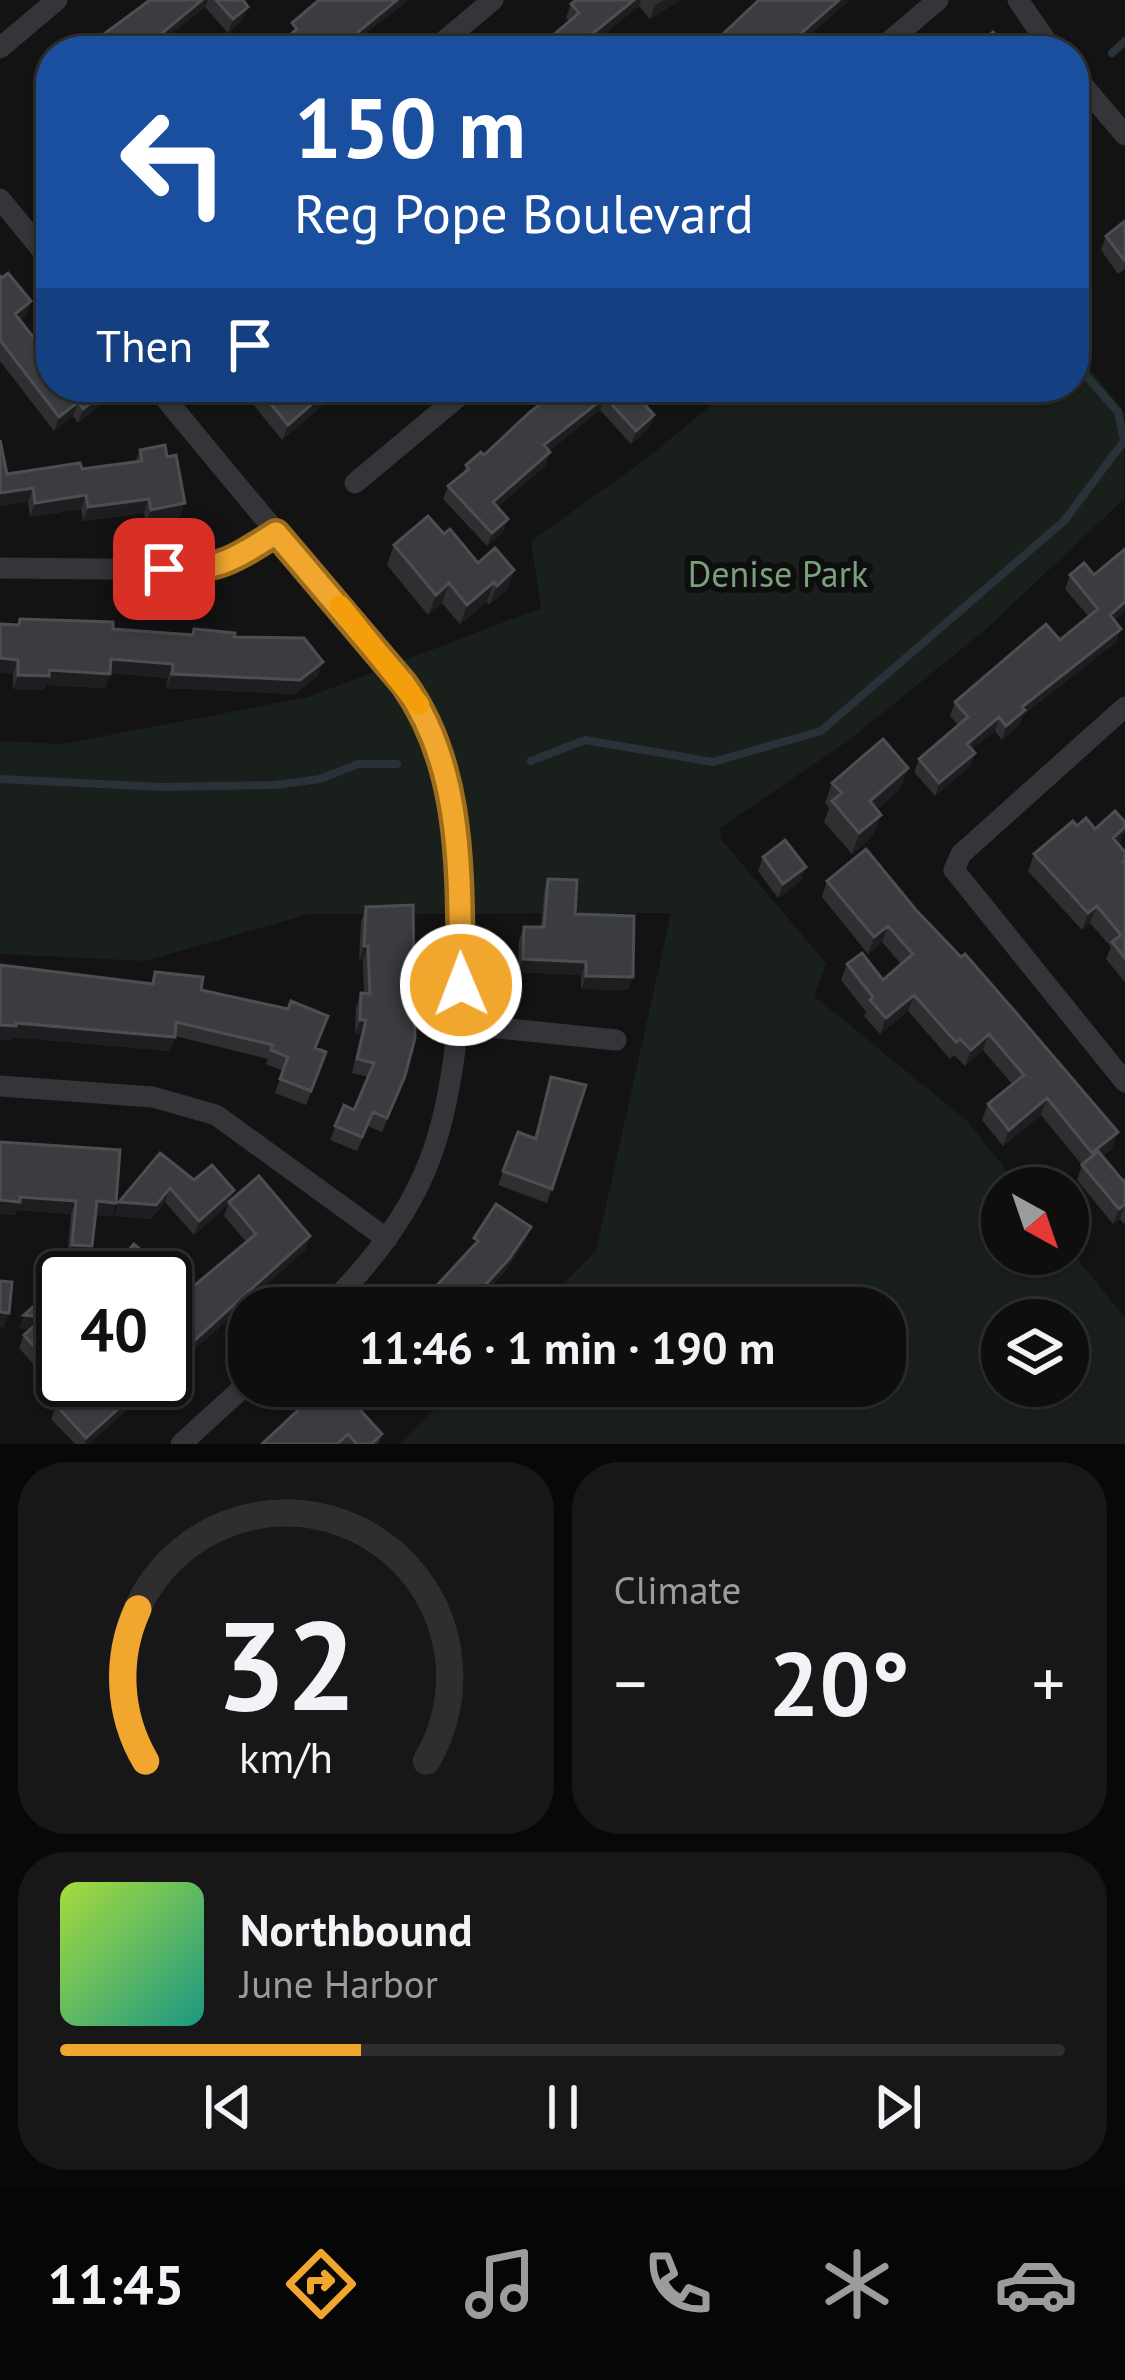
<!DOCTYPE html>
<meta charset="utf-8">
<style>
:root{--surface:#0e0e0f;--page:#171718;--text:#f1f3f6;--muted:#9b9c9e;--line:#2e2e2f;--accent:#f1a72e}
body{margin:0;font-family:"PT Sans",sans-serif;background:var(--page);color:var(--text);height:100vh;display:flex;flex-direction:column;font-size:45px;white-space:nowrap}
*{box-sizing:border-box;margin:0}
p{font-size:39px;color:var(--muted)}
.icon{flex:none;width:66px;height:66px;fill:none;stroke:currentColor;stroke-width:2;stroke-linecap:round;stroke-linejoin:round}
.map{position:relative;height:1444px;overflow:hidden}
.side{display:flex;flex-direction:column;gap:18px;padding:18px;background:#080808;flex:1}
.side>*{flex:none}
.top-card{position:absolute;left:36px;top:36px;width:1053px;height:366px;border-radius:48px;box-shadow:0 3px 9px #0004,0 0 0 3px var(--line);background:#1a4fa0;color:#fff;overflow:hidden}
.needle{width:78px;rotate:140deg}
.buttons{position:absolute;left:981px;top:1167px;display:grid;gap:24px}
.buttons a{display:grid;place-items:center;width:108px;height:108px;border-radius:50%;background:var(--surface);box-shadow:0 3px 9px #0004,0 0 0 3px var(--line);font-size:60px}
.speed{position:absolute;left:36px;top:1251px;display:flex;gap:24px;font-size:60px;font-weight:700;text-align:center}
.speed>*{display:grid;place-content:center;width:156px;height:156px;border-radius:50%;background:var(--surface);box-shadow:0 3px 9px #0004,0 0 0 3px var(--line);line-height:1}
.speed .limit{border:6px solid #111;border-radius:18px;background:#fff;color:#111}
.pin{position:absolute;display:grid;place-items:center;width:102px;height:102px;color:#fff;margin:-51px;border-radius:24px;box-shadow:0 6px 18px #0006}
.me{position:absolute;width:132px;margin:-66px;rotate:359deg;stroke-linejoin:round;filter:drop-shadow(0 0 9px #0008)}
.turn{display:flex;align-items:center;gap:42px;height:252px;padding:0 60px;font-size:54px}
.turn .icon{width:156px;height:156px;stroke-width:2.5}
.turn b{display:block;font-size:84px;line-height:102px}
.then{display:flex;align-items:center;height:114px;padding:0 60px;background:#0003;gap:24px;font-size:45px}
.big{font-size:90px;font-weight:700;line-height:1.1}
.side .card{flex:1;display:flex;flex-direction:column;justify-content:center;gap:18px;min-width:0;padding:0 42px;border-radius:48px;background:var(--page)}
.side .dial{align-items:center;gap:0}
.dial svg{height:312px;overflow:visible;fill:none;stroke:var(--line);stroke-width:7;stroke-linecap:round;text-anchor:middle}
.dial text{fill:var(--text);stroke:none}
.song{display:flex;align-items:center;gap:36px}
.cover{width:144px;height:144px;border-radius:18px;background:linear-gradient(135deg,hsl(80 70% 55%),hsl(170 70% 35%))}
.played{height:12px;border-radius:6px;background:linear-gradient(90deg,var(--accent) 30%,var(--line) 30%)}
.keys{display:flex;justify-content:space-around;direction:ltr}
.heat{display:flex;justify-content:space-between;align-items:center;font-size:66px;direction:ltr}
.side .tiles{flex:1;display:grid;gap:18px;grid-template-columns:1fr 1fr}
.card:last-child{grid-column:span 2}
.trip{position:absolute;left:228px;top:1287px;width:678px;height:120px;border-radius:48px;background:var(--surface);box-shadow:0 3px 9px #0004,0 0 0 3px var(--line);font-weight:700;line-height:120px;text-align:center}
.menu{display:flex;height:192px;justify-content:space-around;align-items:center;background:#060606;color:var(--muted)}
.menu .icon{width:84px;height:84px}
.menu .current{color:var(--accent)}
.menu b{font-size:54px;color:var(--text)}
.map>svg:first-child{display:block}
.green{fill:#191f1a;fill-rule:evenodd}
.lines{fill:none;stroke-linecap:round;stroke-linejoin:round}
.stream{stroke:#293238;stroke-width:8}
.minor{stroke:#343539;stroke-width:21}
.wall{fill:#2f2f32}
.shaded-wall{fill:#1e1e20}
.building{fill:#3b3c40;stroke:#4c4e52;stroke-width:3}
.route-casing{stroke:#9d6d1e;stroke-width:30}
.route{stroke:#f1a72e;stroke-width:21}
.slow{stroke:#f59e0b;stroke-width:21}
.labels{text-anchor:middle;stroke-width:12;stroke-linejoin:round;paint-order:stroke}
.park-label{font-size:36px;fill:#7ba07c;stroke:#0e0e0f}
</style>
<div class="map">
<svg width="1125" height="1444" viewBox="0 0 1125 1444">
<rect width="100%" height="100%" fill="#131314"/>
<path class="green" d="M1074 349 1125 413 1124 499 985 630 848 741 720 828 721 839 826 963 814 996 967 1121 1021 1188H1002V1254H1068V1247L1125 1318V1444H400L459 1386H885V1308H539L596 1251 671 913 309 914 146 961 0 954V741L63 744 308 697 541 608 531 541 646 459 733 387H1074ZM1002 1320H1068V1386H1002Z"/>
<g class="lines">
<path class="stream" d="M1112 53 1125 41
M531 761 585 740 713 762 821 731 1064 521 1124 441 1118 412 1074 362
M0 779 162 787 275 785 320 779 358 764H397"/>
<path class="minor" d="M1018 0 1053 51
M0 48 57 0
M432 51 493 0
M878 51 938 0
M1074 75 1125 135
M0 199 51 261
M156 387C208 450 260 514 314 576 351 619 397 661 423 711 477 814 471 1052 430 1159 409 1215 368 1267 326 1308
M355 483 470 387
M0 568 204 570 230 562 276 533
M1125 707 961 854 954 870 1125 1082
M460 1024 616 1040
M0 1086 153 1097 216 1115 387 1239
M181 1444 249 1382"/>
</g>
<path class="wall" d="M150 0H244L243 20 228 33 205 7Z
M576 0H680L650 19 639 6 592 44 566 18 571 4Z
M51 119V160L39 145 46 124Z
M1125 221V269L1118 274 1101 250 1106 236Z
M0 276 31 301 26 315 20 320 37 342 105 391 100 405 78 423 73 416 54 431 0 361Z
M239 387H327L329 389 324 404 282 440Z
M629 387 654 415 649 428 631 444 600 410 549 451 545 466 497 507 503 532 487 546 443 499 448 486 463 474 466 465 484 455 530 412Z
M140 450 180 517 146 524 144 513 83 521 81 509 30 517 28 502 7 474 82 469 135 462Z
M444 534 507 590 489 605 487 602 460 624 442 603 428 615 387 565 394 545Z
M1070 575 1115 621 1116 642 1023 715 1020 724 1002 740 995 731 972 749 975 753 970 766 935 796 914 772 919 759 958 725 950 716 955 702 1060 640 1089 617 1065 589Z
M20 619 192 635 194 629 234 637 318 676 295 694 166 688 168 678 110 673 105 688 46 685 44 690 13 689V674L0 672V624L17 625Z
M908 768 900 789 877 809 874 835 852 854 824 822 829 808 825 803 832 783Z
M1125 822V831L1119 844 1125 852V982L1106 959 1111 947 1090 923 1082 930 1028 871 1034 854 1077 826 1095 829Z
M763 857 801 881 778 898 758 871Z
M548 879 575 914 628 990 581 989V975L518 972 519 940 524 927H541L544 892Z
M827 881 916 910 1118 1132 1112 1148 1103 1156 1123 1181 1125 1180V1225L1120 1219 1113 1224 1077 1180 1082 1165 1041 1115 1003 1146 982 1120 988 1104 1012 1084 983 1050 965 1066 954 1055 950 1059 908 1011 880 1034 864 1016 866 1012 841 980 847 964 883 980 901 964 882 942 868 954 822 897Z
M366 907 400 1089 382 1132 368 1126 357 1151 330 1140 344 1105 354 1110 369 1077 352 1073 361 1034H355L356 1007 361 993 364 994 363 960H359L361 921Z
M155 972 201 990 326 1052 306 1105 275 1093 283 1071 266 1064 268 1059 175 1036 170 1051 12 1037 11 1040 0 1039 151 983Z
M551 1077 586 1085 547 1203 498 1185 518 1132 534 1138Z
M0 1142 116 1203 112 1216 95 1215 87 1260 67 1258 71 1214 17 1210 15 1215 0 1214Z
M194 1180 234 1190 230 1201 310 1236 305 1250 165 1376V1304L189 1290 246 1242 224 1216 228 1205 194 1235 165 1202 151 1219 114 1216 119 1202Z
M115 1266 150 1267 140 1278H118L113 1273Z
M63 1286V1380H160L89 1444H75L51 1419 55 1409 37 1388 42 1374 19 1348 24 1335 30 1329 19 1328Z
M324 1386H409L407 1392 392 1405 376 1387 356 1405 382 1434 378 1444H262Z"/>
<path class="shaded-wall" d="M202 0H208L205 7 151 51H142L144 48Z
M397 0H409L344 51H335Z
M634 0H641L639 6 584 51 587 38Z
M664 0H680L650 19 655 5Z
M839 0H850L792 51H781Z
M248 7 243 20 228 33 233 19Z
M31 301 26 315 10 328 15 314Z
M329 389 324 404 282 440 288 425Z
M105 391 100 405 78 423 83 409Z
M605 397 600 410 539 459 544 445Z
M78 402 73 416 54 431 59 417Z
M654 415 649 428 631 444 636 431Z
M550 452 545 466 488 516 493 502Z
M33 488 28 502 0 506V493Z
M86 495 81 509 30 517 35 503Z
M149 499 144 513 83 521 88 507Z
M185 503 180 517 146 524 151 510Z
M508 519 503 532 487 546 492 533Z
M514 570 507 590 489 605 497 586Z
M494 582 487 602 460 624 467 605Z
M449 583 442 603 428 615 436 595Z
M1125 602V612L1105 629 1110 615Z
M1121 629 1116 642 1023 715 1020 724 1002 740 1006 726 1022 707Z
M0 658 18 660 13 674 0 672Z
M111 659 173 664 168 678 106 673Z
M323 662 318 676 295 694 166 688 172 674Z
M49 670 110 674 105 688 46 685 44 690 13 689 18 675Z
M999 717 995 731 962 757 967 744Z
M975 753 970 766 935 796 939 783Z
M908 768 900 789 862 821 870 801Z
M881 815 874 835 852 854 859 833Z
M1125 827 1121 842 1107 854 1113 838Z
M806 867 801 881 778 898 783 884Z
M1097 906 1090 923 1082 930 1088 913Z
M888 926 882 942 868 954 874 937Z
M364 946H368L363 960H359Z
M523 959 586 962 581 975 518 972Z
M586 976 633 977 628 990 581 989Z
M914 995 908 1011 880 1034 886 1018Z
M360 1020H366L361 1034H355Z
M16 1023 175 1037 170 1051 12 1037 11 1040 0 1039V1025Z
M989 1034 983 1050 965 1066 971 1050Z
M1047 1098 1041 1115 1003 1146 1009 1130Z
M1118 1132 1112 1148 1086 1170 1092 1153Z
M170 1188 165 1202 151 1219 114 1216 119 1202Z
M234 1190 229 1204 194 1235 199 1221Z
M20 1197 76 1201 71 1214 17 1210 15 1215 0 1214V1200Z
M97 1201 116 1203 112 1216 92 1214Z
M1125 1204 1120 1219 1113 1224 1119 1209Z
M531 1227 526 1241 504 1273 472 1308H464Z
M310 1236 305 1250 165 1376V1367Z
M72 1245 92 1246 87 1260 67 1258Z
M0 1312 9 1313 4 1327H0Z
M24 1315 44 1317 39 1330 19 1328Z
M150 1380H160L89 1444H84L86 1438Z
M367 1386H376L346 1414 351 1400Z
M403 1386H409L407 1392 392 1405 396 1392Z"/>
<path class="building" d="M150 0H202L144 48 146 51H81Z
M216 0H243L248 7 233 19Z
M319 0H397L335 51H272L297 29 292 23Z
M576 0H634L587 38 594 46 588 51H535L579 13 571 4Z
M759 0H839L781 51H705Z
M993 32 1009 51H969Z
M51 119V138L44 130 48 127 46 124Z
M1125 221V259L1124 260 1106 236Z
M8 273 31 301 15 314 37 342 51 331V387H102L105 391 83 409 78 402 59 417 0 340V276L2 278Z
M257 387H327L329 389 288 425Z
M563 387H629L654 415 636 431 605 397 544 445 550 452 493 502 508 519 492 533 448 486 469 469 466 465 481 452 484 455 530 412Z
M0 440 7 474 80 463 82 469 142 461 140 450 165 445 167 457 176 455 185 503 151 510 149 499 88 507 86 495 35 503 33 488 0 493Z
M428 516 444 534 450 529 478 563 495 548 514 570 497 586 494 582 467 605 449 583 436 595 394 545Z
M1125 549V602L1110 615 1121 629 1022 707 1025 710 1006 726 999 717 967 744 975 753 939 783 919 759 968 717 955 702 1046 624 1060 640 1098 609 1070 575 1084 563 1094 575Z
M20 619 113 622V629L193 635 194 629 235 633 234 637 304 638 323 662 300 680 172 674 173 664 111 659 110 674 49 670V676L18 675V660L0 658V624L19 625Z
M883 739 908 768 870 801 881 815 859 833 832 801 842 793 832 783Z
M1115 811 1125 822V827L1113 838 1125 852V860L1123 861 1125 864V958L1112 942 1121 935 1097 906 1088 913 1034 854 1073 821 1077 826 1086 818 1095 829Z
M785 840 806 867 783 884 763 857Z
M866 849 916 910 961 957 965 954 1012 1008 1118 1132 1092 1153 1047 1098 1009 1130 988 1104 1024 1075 989 1034 971 1050 960 1039 956 1042 914 995 886 1018 870 1000 873 997 847 964 862 953 883 980 913 954 888 926 874 937 827 881Z
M548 879 577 880 575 914 634 916 633 977 586 976V962L523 959 524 927H544Z
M413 905 415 1038 405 1076 387 1118 373 1112 362 1137 335 1126 344 1105 354 1110 374 1063 357 1059 366 1020H360L361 993 370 994 368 946H364L366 907Z
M0 965 153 984 155 972 203 977 201 990 288 1009 291 1001 328 1016 315 1048 326 1052 311 1091 280 1079 288 1057 271 1050 273 1045 176 1022 175 1037 16 1023V1026L0 1025Z
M551 1077 586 1085 552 1189 503 1171 518 1132 536 1139Z
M0 1142 120 1150 116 1203 97 1201 92 1246 72 1245 76 1201 20 1197V1202L0 1200Z
M1098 1151 1123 1181 1125 1180V1204L1119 1209 1082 1165Z
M160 1153 194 1180 212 1165 234 1190 199 1221 170 1188 156 1205 119 1202Z
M259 1176 310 1236 165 1367V1304L185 1285 189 1290 256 1234 229 1202Z
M496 1204 531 1227 509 1259 464 1308H416L478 1241 474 1238Z
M134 1244 152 1260 137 1278H129L115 1266Z
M0 1281 12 1282 9 1313 0 1312Z
M60 1283 63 1286V1380H150L86 1438 56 1405 63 1399 42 1375 52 1366 24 1335 44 1317 24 1315Z
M324 1386H367L351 1400 382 1434 371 1444H357L348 1434 337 1444H262Z"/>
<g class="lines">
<defs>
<path id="route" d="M164 569C219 570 230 562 276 533L404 684C466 771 459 883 461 985"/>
</defs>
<use href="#route" class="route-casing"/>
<use href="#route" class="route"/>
<path class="slow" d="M340 606 419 705"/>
</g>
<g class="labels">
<g class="park-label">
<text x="778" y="587">Denise Park</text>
</g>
</g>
</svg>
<div class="buttons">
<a><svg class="needle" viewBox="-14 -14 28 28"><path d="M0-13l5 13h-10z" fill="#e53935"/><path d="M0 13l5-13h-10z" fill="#9b9c9e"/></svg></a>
<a><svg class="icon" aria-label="layers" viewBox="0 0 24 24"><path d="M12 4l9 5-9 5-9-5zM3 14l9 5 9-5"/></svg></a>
</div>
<div class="speed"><div class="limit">40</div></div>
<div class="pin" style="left:164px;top:569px;background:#d93025"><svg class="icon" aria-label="arrive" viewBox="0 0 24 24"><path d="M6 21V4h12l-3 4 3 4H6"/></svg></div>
<svg class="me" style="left:461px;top:985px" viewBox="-20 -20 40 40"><circle r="17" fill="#f1a72e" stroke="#fff" stroke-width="3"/><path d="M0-11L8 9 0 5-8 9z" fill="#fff"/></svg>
<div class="trip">11:46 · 1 min · 190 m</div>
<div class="top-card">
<div class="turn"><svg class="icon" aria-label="left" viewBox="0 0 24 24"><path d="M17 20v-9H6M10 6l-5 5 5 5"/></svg><div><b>150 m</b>Reg Pope Boulevard</div></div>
<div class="then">Then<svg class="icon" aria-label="arrive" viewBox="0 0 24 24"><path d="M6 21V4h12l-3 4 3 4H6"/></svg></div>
</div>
</div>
<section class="side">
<div class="tiles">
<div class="card dial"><svg viewBox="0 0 100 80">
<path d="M14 69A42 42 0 1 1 86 69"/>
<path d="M14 69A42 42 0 0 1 12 30" stroke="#f1a72e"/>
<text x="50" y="56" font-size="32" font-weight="700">32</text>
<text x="50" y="72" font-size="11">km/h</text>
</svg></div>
<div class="card"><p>Climate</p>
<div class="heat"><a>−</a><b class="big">20°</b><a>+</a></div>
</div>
<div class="card">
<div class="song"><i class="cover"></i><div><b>Northbound</b><p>June Harbor</p></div></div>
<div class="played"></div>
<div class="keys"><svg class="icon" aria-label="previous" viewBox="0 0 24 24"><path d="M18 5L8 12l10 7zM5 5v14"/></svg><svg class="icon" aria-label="pause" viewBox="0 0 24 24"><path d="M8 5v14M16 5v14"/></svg><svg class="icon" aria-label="next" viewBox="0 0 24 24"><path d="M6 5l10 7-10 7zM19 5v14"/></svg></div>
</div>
</div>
</section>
<nav class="menu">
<b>11:45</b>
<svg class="icon current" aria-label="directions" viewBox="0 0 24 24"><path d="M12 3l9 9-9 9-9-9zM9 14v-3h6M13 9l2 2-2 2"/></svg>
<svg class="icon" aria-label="music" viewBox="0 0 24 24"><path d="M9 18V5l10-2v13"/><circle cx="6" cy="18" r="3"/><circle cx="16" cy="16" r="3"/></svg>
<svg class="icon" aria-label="phone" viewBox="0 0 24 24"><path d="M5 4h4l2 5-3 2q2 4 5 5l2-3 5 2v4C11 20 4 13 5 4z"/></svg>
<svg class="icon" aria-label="climate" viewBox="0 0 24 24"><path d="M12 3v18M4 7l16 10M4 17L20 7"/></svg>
<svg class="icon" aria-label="car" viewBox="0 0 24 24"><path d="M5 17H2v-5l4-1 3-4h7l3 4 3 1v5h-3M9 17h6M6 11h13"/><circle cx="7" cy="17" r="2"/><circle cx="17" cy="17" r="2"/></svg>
</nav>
